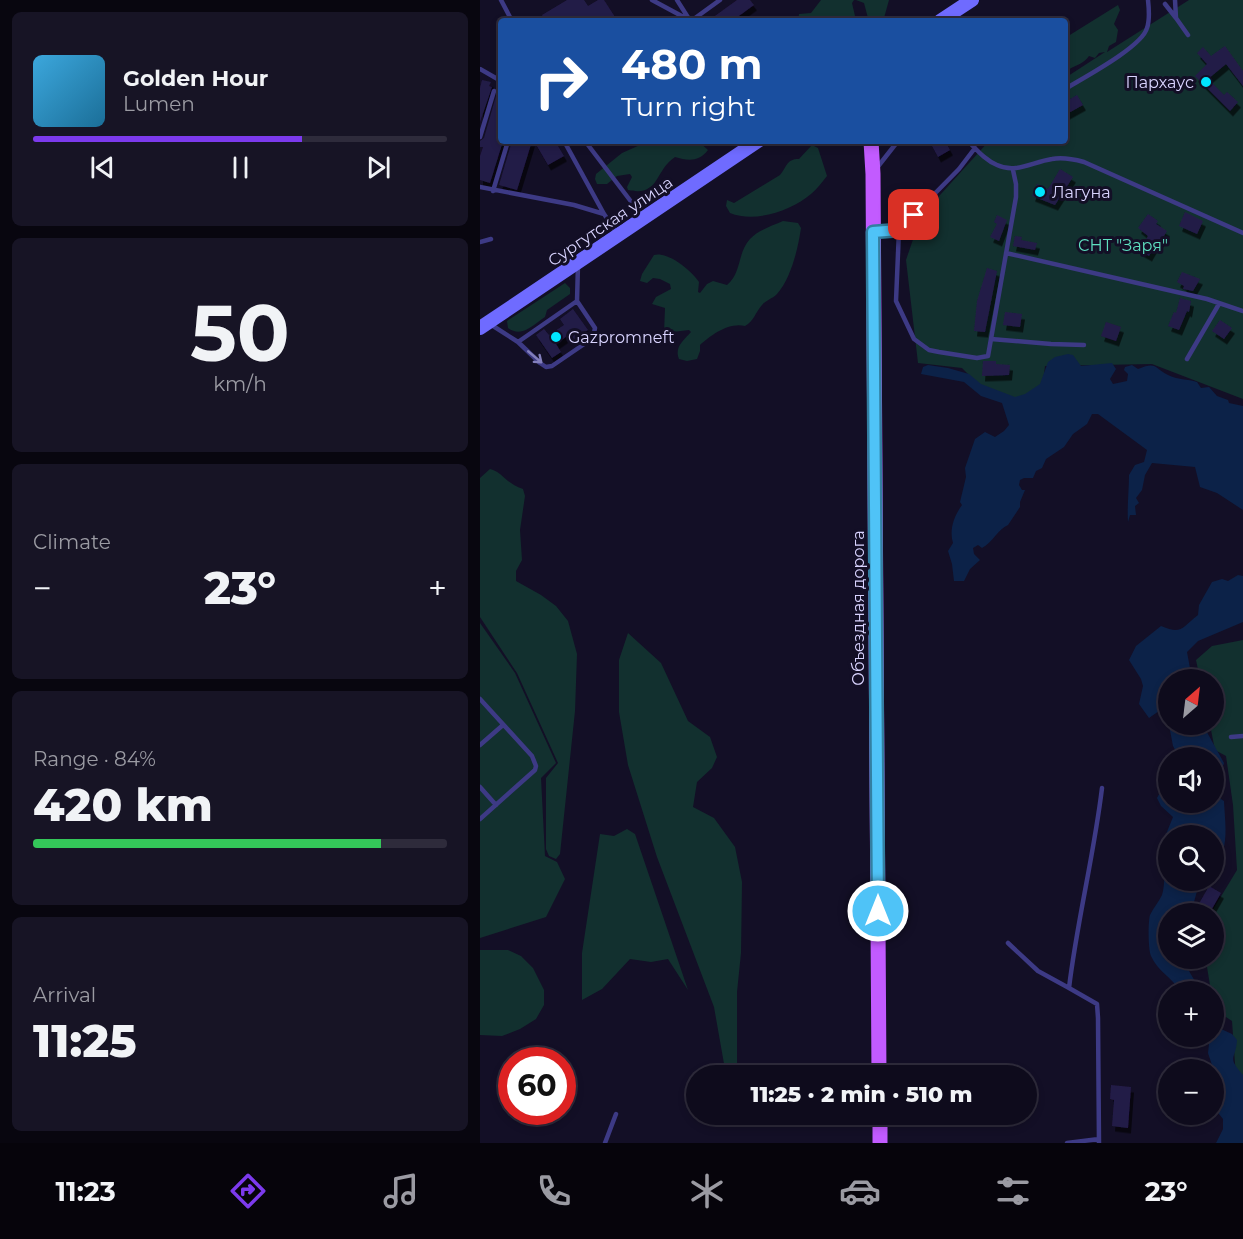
<!DOCTYPE html>
<meta charset="utf-8">
<style>
:root{--surface:#0e0b1c;--page:#171425;--text:#f1f3f6;--muted:#9b9ba3;--line:#2e2b3b;--accent:#7c3aed}
body{margin:0;font-family:Montserrat,sans-serif;background:var(--page);color:var(--text);height:100vh;display:flex;flex-direction:column;font-size:22px;white-space:nowrap}
*{box-sizing:border-box;margin:0}
p{font-size:20px;color:var(--muted)}
.icon{flex:none;width:33px;height:33px;fill:none;stroke:currentColor;stroke-width:2;stroke-linecap:round;stroke-linejoin:round}
.map{position:relative;flex:1;overflow:hidden}
.drawer{display:flex;flex-direction:column;gap:12px;padding:12px;background:#08060f;width:480px}
.drawer>*{flex:none}
.top-card{position:absolute;left:18px;top:18px;width:570px;height:126px;border-radius:6px;box-shadow:0 3px 9px #0003,0 0 0 2px var(--line);background:#1a4fa0;color:#fff;overflow:hidden}
.needle{width:39px;rotate:28deg}
.buttons{position:absolute;left:678px;top:669px;display:grid;gap:12px}
.buttons a{display:grid;place-items:center;width:66px;height:66px;border-radius:50%;background:var(--surface);box-shadow:0 3px 9px #0003,0 0 0 2px var(--line);font-size:30px}
.speed{position:absolute;left:18px;top:1047px;display:flex;gap:12px;font-size:30px;font-weight:700;text-align:center}
.speed>*{display:grid;place-content:center;width:78px;height:78px;border-radius:50%;background:var(--surface);box-shadow:0 3px 9px #0003,0 0 0 2px var(--line);line-height:1}
.speed .limit{border:9px solid #d22;background:#fff;color:#111}
.pin{position:absolute;display:grid;place-items:center;width:51px;height:51px;color:#fff;margin:-26px;border-radius:12px;box-shadow:0 3px 9px #0006}
.me{position:absolute;width:66px;margin:-33px;rotate:0deg;stroke-linejoin:round;filter:drop-shadow(0 0 4px #0008)}
.turn{display:flex;align-items:center;gap:21px;height:126px;padding:0 24px;font-size:27px}
.turn .icon{width:78px;height:78px;stroke-width:2.5}
.turn b{display:block;font-size:42px;line-height:51px}
.big{font-size:45px;font-weight:800;line-height:1.1}
.drawer .card{flex:1;display:flex;flex-direction:column;justify-content:center;gap:9px;min-width:0;padding:0 21px;border-radius:9px;background:var(--page)}
.drawer .dial{align-items:center;gap:0}
.dial b{font-size:78px;line-height:1}
.song{display:flex;align-items:center;gap:18px}
.cover{width:72px;height:72px;border-radius:9px;background:linear-gradient(135deg,hsl(200 70% 55%),hsl(200 70% 35%))}
.played{height:6px;border-radius:3px;background:linear-gradient(90deg,var(--accent) 65%,var(--line) 65%)}
.keys{display:flex;justify-content:space-around;direction:ltr}
.heat{display:flex;justify-content:space-between;align-items:center;font-size:33px;direction:ltr}
.charge{height:9px;border-radius:4px;background:linear-gradient(90deg,#34c759 84%,var(--line) 0)}
.trip{position:absolute;left:206px;top:1065px;width:351px;height:60px;border-radius:30px;background:var(--surface);box-shadow:0 3px 9px #0003,0 0 0 2px var(--line);font-weight:800;line-height:60px;text-align:center}
.tab-bar{display:flex;height:96px;justify-content:space-around;align-items:center;background:#06040b;color:var(--muted)}
.tab-bar .icon{width:42px;height:42px}
.tab-bar .selected{color:var(--accent)}
.tab-bar b{font-size:27px;color:var(--text)}
main{display:flex;flex:1;min-height:0}
.map>svg:first-child{display:block}
.green{fill:#12302f}
.water{fill:#0c2248}
.building{fill:#241b47;filter:url(#shadow)}
.lines{fill:none;stroke-linecap:round;stroke-linejoin:round}
.service{stroke:#3d3a85;stroke-width:4.5}
.secondary{stroke:#6f6bff;stroke-width:14}
.primary{stroke:#c25bff;stroke-width:15}
.oneway{stroke:#837fbc}
.route-casing{stroke:#337fa1;stroke-width:15}
.route{stroke:#4fc3f7;stroke-width:10}
.poi-dot{fill:#00e5ff;stroke:#130f26;stroke-width:2}
.labels{text-anchor:middle;stroke-width:6;stroke-linejoin:round;paint-order:stroke}
.poi-label{font-size:16px;fill:#d9d4ff;stroke:#130f26;text-anchor:start}
.street-label{font-size:16px;fill:#d9d4ff;stroke:#130f26}
.park-label{font-size:16px;fill:#5fe0c0;stroke:#130f26}
</style>
<main>
<section class="drawer">
<div class="card">
<div class="song"><i class="cover"></i><div><b>Golden Hour</b><p>Lumen</p></div></div>
<div class="played"></div>
<div class="keys"><svg class="icon" aria-label="previous" viewBox="0 0 24 24"><path d="M18 5L8 12l10 7zM5 5v14"/></svg><svg class="icon" aria-label="pause" viewBox="0 0 24 24"><path d="M8 5v14M16 5v14"/></svg><svg class="icon" aria-label="next" viewBox="0 0 24 24"><path d="M6 5l10 7-10 7zM19 5v14"/></svg></div>
</div>
<div class="card dial"><b>50</b><p>km/h</p></div>
<div class="card"><p>Climate</p>
<div class="heat"><a>−</a><b class="big">23°</b><a>+</a></div>
</div>
<div class="card"><p>Range · 84%</p><b class="big">420 km</b><div class="charge"></div></div>
<div class="card"><p>Arrival</p><b class="big">11:25</b></div>
</section>
<div class="map">
<svg width="763" height="1143" viewBox="0 0 763 1143">
<defs>
<filter id="shadow"><feDropShadow dx="3" dy="5.5" stdDeviation="0" flood-color="#0009"/></filter>
</defs>
<rect width="100%" height="100%" fill="#130f26"/>
<path class="green" d="M341 0H374L372 3 375 16 365 21H318L319 14 331 13Z
M376 0H409L404 18 400 20 388 18 384 3Z
M709 0H763V399L672 364 565 366 562 390 535 404 508 394 482 368 438 363 426 260 441 216 509 141H585V78L625 52 619 53 615 58 609 56C603 65 594 65 585 72V38L638 5 640 10 634 24 638 30 636 42 629 46 627 52Z
M169 141H218L228 150C219 162 208 161 195 157 174 171 180 197 148 190L147 187 152 177 150 174 137 176 127 184H117L115 179 116 174 142 153Z
M332 145 338 148 347 176C342 182 337 189 331 194 311 211 275 223 250 213L246 206 247 200 254 203 300 175C307 167 306 159 319 159Z
M303 221 318 223 321 228C318 249 311 278 297 294 292 299 286 300 282 305 275 313 274 321 265 326 249 322 231 335 220 345V351L217 359 207 361 199 359C194 347 204 340 211 332L209 330 184 333 185 308 172 304 176 297 191 289 190 284 180 279 173 278 167 283 160 281 162 274 174 255C188 251 212 271 219 282L218 292 220 293 227 284 233 281 247 285C262 273 257 253 270 239 278 230 292 226 303 221Z
M85 283 90 288V294L67 310 65 317C53 325 42 338 28 328L27 321Z
M10 469C23 472 26 484 43 489L45 496 40 530 42 560 36 571V581L61 595 76 606 88 621 97 654 95 711 80 854 76 859 69 856 66 849V778L78 763 37 673 0 617V478Z
M0 623 35 673 76 763 61 778 65 856 77 862 85 879 66 917 0 938Z
M148 633 181 663 208 721 230 737 237 757 232 768 217 782 213 807 234 818 255 847 262 882 261 953 257 992V1075H246L234 1007 177 857 148 765 139 712V660Z
M763 640V1107L758 1106 752 1021 734 1009V992L731 991 726 961V959L734 958V914L731 913 757 870 753 805 746 756 735 750 730 725 734 724V680L720 679 716 660 732 646Z
M147 829 155 834 208 990 188 959 171 962 150 959 122 989 102 1000V953L120 834 134 836Z
M0 950H28L41 956 53 968 64 990V1005L56 1019 40 1029 22 1036 0 1035Z"/>
<path class="water" d="M588 354 593 355 601 366 632 363 636 369 630 379 633 384 647 381 648 374 644 370 645 367 652 365 658 369C677 361 674 368 688 375 697 380 708 379 717 382L721 388 729 387 737 396 748 400 749 403 763 406V510L737 493 720 487 715 467 672 463 665 475 662 490 656 498 659 503 655 506 656 515H650L648 522C647 506 649 490 649 475L655 465 664 462 667 450 618 414H612L607 424 593 434 584 447 566 459 562 468 556 471 553 478H544L540 480 539 485 542 490H545L540 502V507L528 525C518 529 513 542 502 548L498 545 493 548 494 554 500 560 490 569 484 581H474L472 564 468 551 473 543C469 530 474 516 482 505L480 502 486 477 485 468 495 439 505 432 515 437 524 431 529 425 522 403 501 396 484 382 441 374 443 367 448 365 468 368 489 374 501 384 535 397 545 394 560 384 568 362 575 357Z
M758 575 763 576V622L718 641 707 652 712 679 688 680V724L682 712 679 711 669 718 659 704 663 686 661 679 649 660 656 646 681 626C702 635 701 628 718 615L719 605 732 582 742 579 748 581Z
M689 725H723L744 763 738 782 737 791 739 798 744 801C745 824 750 849 734 868V836H688V880L724 881 717 891 711 913 688 914V958L707 959 709 961V971L716 983 713 991H700C692 977 678 972 671 956 668 949 668 922 670 915 673 908 679 902 682 895 686 883 684 860 680 849L693 817 681 806 677 798 682 789 688 790V802H734V758L699 757 693 746Z
M734 1017 741 1029 752 1034 757 1040C756 1060 746 1056 763 1075V1143H736L743 1129V1119L735 1109 734 1087 736 1077 728 1053 729 1044 726 1037 734 1036Z"/>
<path class="building" d="M87 0H104L108 6 118 0H124L135 17 129 21H66L62 15Z
M257 0H270L274 5 252 21H228Z
M745 46 763 71V86L746 64 728 79 744 95 747 92 758 102 750 111 715 76 727 64 717 53 723 47 731 56Z
M2 80 11 82 9 86 12 87 0 122V88Z
M18 89 21 90V141H23L10 183 0 180V156L3 147H0V141L4 138Z
M597 95 603 105 585 115V102Z
M32 141H52L37 190 19 185Z
M54 141H75L84 156 68 165Z
M456 141H465L470 150 458 157 451 144Z
M580 169 593 177 575 205 552 196 557 184 568 189Z
M705 212 723 221 717 234 699 226Z
M668 214 678 221 676 224 687 231 679 244 677 242 669 256 660 251 668 236 658 228Z
M517 215 527 220 519 241 510 237 517 224 514 222Z
M535 236 542 237 541 240 557 243 555 250 533 246Z
M507 268 517 271 505 332 494 331 497 301Z
M702 272 720 279 713 291 703 289 704 286 697 282Z
M700 298 711 301 709 312 707 311 699 330 688 326 694 312 696 313Z
M93 309 108 330 94 340 90 334 76 344 81 352 72 358 56 335 64 329 69 335 84 325 80 319Z
M525 312 542 314 540 327 523 325Z
M740 320 752 328 744 339 732 331Z
M626 322 641 327 636 341 621 336Z
M503 361H516V364L530 365 529 375 502 376Z
M729 886 741 893 729 914H716V909Z
M631 1085 651 1087 648 1128 632 1126 634 1100 630 1099Z"/>
<g class="lines">
<path class="service" d="M21 0 32 21
M172 0 211 21 240 0
M197 0 209 19
M695 0 696 18 708 35
M685 4 696 18
M0 69 21 81
M585 89C603 78 662 47 667 28 670 20 669 9 668 0
M0 137 14 91
M84 141 124 214 137 233
M105 141 162 216
M488 141C497 150 505 160 517 165 536 174 552 162 572 159 583 157 593 159 604 162L763 233
M396 169 418 141
M0 187 94 205 124 214
M13 191 28 141
M419 230 416 301 434 339 449 350 459 352 497 358 508 356 536 197V184L533 170
M396 232 419 230 479 169 495 148
M0 242 11 239
M526 253 727 299 763 311
M10 324 38 342 60 363 66 367 72 366 113 338 115 328 97 301 98 265
M511 339 571 344 604 345
M38 342 97 301
M707 359 739 304
M0 699 52 756 56 766 55 770 0 819
M751 737 763 736
M0 745 23 725
M0 787 16 805
M528 943 558 971 589 988
M125 1143 136 1114
M587 1143 619 1139
M619 1143 618 1018 617 1004 589 988C597 921 614 855 622 788"/>
<path class="secondary" d="M460 21 492 0
M0 328 278 141"/>
<path class="primary" d="M391 141 393 174 399 1076
M400 1114V1143"/>
</g>
<defs><path id="oneway-shaft" d="M-6 0H5M1.5-3L5.5 0L1.5 3" fill="none" stroke-width="1.6" stroke-linecap="round" stroke-linejoin="round" transform="scale(1.5)"/></defs>
<use class="oneway" href="#oneway-shaft" transform="translate(55 357) rotate(40)"/>
<g class="lines">
<defs>
<path id="route" d="M398 911 393 232 419 230 434 215"/>
</defs>
<use href="#route" class="route-casing"/>
<use href="#route" class="route"/>
</g>
<g class="poi-dot">
<circle cx="726" cy="82" r="6"/>
<circle cx="560" cy="192" r="6"/>
<circle cx="76" cy="337" r="6"/>
</g>
<g class="labels">
<g class="poi-label">
<text x="714" y="88" text-anchor="end">Пархаус</text>
<text x="572" y="198">Лагуна</text>
<text x="88" y="343">Gazpromneft</text>
</g>
<g class="street-label">
<text transform="translate(130 221) rotate(-34)" y="6">Сургутская улица</text>
<text transform="translate(378 608) rotate(-90)" y="6">Объездная дорога</text>
</g>
<g class="park-label">
<text x="643" y="251">СНТ "Заря"</text>
</g>
</g>
</svg>
<div class="buttons">
<a><svg class="needle" viewBox="-14 -14 28 28"><path d="M0-13l5 13h-10z" fill="#e53935"/><path d="M0 13l5-13h-10z" fill="#9b9ba3"/></svg></a>
<a><svg class="icon" aria-label="sound" viewBox="0 0 24 24"><path d="M4 9h4l5-4v14l-5-4H4zM17 9q2 3 0 6"/></svg></a>
<a><svg class="icon" aria-label="search" viewBox="0 0 24 24"><circle cx="10" cy="10" r="6"/><path d="M15 15l6 6"/></svg></a>
<a><svg class="icon" aria-label="layers" viewBox="0 0 24 24"><path d="M12 4l9 5-9 5-9-5zM3 14l9 5 9-5"/></svg></a>
<a>+</a>
<a>−</a>
</div>
<div class="speed"><div class="limit">60</div></div>
<div class="pin" style="left:434px;top:215px;background:#d93025"><svg class="icon" aria-label="arrive" viewBox="0 0 24 24"><path d="M6 21V4h12l-3 4 3 4H6"/></svg></div>
<svg class="me" style="left:398px;top:911px" viewBox="-20 -20 40 40"><circle r="17" fill="#4fc3f7" stroke="#fff" stroke-width="3"/><path d="M0-11L8 9 0 5-8 9z" fill="#fff"/></svg>
<div class="trip">11:25 · 2 min · 510 m</div>
<div class="top-card">
<div class="turn"><svg class="icon" aria-label="right" viewBox="0 0 24 24"><path d="M7 20v-9h11M14 6l5 5-5 5"/></svg><div><b>480 m</b>Turn right</div></div>
</div>
</div>
</main>
<nav class="tab-bar">
<b>11:23</b>
<svg class="icon selected" aria-label="directions" viewBox="0 0 24 24"><path d="M12 3l9 9-9 9-9-9zM9 14v-3h6M13 9l2 2-2 2"/></svg>
<svg class="icon" aria-label="music" viewBox="0 0 24 24"><path d="M9 18V5l10-2v13"/><circle cx="6" cy="18" r="3"/><circle cx="16" cy="16" r="3"/></svg>
<svg class="icon" aria-label="phone" viewBox="0 0 24 24"><path d="M5 4h4l2 5-3 2q2 4 5 5l2-3 5 2v4C11 20 4 13 5 4z"/></svg>
<svg class="icon" aria-label="climate" viewBox="0 0 24 24"><path d="M12 3v18M4 7l16 10M4 17L20 7"/></svg>
<svg class="icon" aria-label="car" viewBox="0 0 24 24"><path d="M5 17H2v-5l4-1 3-4h7l3 4 3 1v5h-3M9 17h6M6 11h13"/><circle cx="7" cy="17" r="2"/><circle cx="17" cy="17" r="2"/></svg>
<svg class="icon" aria-label="filters" viewBox="0 0 24 24"><path d="M4 7h16M4 17h16"/><circle cx="9" cy="7" r="2"/><circle cx="15" cy="17" r="2"/></svg>
<b>23°</b>
</nav>
